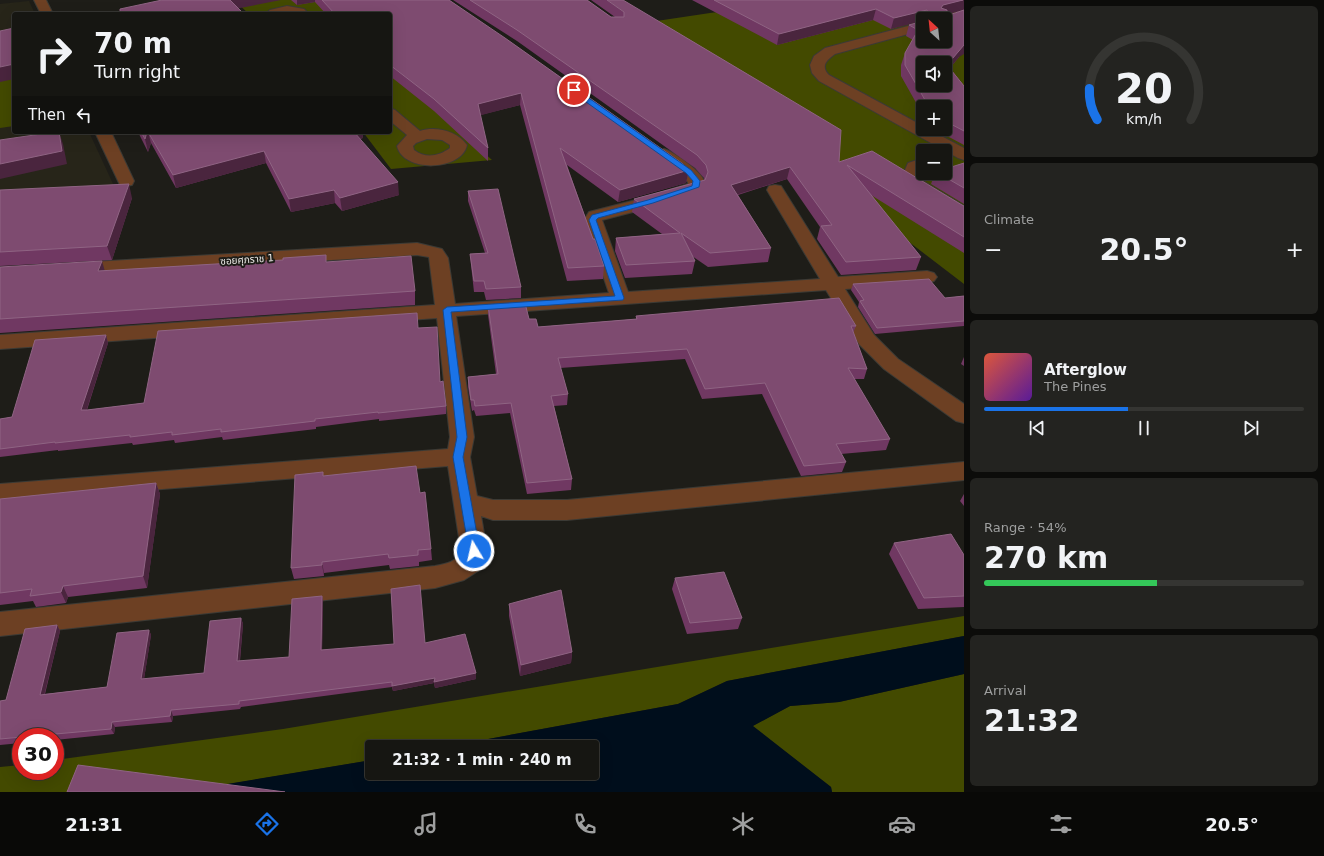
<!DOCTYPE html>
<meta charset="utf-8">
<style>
:root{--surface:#161612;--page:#232320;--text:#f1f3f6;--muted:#9e9f9f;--line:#353532;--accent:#1a73e8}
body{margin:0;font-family:"DejaVu Sans","Noto Sans Thai",sans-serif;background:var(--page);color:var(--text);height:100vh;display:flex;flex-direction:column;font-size:15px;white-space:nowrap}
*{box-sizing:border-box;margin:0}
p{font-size:13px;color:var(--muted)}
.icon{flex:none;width:22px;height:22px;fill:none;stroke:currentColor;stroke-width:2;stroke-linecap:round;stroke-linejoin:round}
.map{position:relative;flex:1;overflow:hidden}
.details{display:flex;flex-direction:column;gap:6px;padding:6px;background:#0c0c0a;width:360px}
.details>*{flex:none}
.hud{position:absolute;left:12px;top:12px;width:380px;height:122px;border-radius:4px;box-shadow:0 4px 16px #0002,0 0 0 1px var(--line);background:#161612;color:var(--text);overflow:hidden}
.needle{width:26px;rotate:333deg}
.controls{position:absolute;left:916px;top:12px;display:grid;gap:8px}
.controls a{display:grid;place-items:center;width:36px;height:36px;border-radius:4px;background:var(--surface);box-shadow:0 4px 16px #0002,0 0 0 1px var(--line);font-size:20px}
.speed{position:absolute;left:12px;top:728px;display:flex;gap:8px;font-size:20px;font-weight:700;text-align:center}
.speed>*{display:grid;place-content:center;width:52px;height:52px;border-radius:50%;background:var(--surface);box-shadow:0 4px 16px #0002,0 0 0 1px var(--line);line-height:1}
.speed .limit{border:6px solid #d22;background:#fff;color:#111}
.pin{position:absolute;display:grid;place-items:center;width:34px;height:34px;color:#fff;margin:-17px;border:2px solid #fff;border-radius:50%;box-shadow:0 1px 4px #0007}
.me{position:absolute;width:44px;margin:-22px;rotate:351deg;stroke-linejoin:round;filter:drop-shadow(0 0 3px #0008)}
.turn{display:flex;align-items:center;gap:14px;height:84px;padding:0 16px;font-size:18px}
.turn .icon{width:52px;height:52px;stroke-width:2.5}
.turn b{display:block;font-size:28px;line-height:34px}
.then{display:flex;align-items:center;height:38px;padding:0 16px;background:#0003;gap:8px;font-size:15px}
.big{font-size:30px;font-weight:700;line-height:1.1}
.details .widget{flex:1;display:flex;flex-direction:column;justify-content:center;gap:6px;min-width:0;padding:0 14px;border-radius:6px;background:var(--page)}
.details .dial{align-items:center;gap:0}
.dial svg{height:104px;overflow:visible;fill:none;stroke:var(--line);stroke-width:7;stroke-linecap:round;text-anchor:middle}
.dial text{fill:var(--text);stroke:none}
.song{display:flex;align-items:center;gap:12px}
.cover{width:48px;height:48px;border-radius:6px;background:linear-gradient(135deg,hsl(10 70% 55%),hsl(270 70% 35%))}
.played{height:4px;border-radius:2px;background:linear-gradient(90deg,var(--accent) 45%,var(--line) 45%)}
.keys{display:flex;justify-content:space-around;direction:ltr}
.heat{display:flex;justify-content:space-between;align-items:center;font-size:22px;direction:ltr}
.charge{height:6px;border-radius:3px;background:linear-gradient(90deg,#34c759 54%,var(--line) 0)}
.trip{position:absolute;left:365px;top:740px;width:234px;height:40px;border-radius:4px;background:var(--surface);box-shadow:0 4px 16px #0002,0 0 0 1px var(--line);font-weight:700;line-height:40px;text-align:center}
.dock{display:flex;height:64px;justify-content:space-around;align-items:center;background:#090907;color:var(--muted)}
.dock .icon{width:28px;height:28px}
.dock .active{color:var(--accent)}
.dock b{font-size:18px;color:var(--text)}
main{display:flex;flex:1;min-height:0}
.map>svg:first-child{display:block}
.built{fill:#272519}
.green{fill:#434a00;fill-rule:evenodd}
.water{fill:#000e1c}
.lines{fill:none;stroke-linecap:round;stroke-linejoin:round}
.minor-casing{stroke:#3b3a35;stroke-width:2}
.minor{fill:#6d4023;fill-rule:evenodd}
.wall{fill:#703862}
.shaded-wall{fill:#4a253e}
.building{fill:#7e4b70;stroke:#8f6483;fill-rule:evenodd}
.route{fill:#1a73e8;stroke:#114b97}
.labels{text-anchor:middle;stroke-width:4;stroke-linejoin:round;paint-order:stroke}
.street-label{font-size:10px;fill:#ecebe7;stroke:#1e1d18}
</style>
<main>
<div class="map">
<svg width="964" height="792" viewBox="0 0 964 792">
<rect width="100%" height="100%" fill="#1e1d18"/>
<path class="built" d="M29 1 35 14H14V132H89L114 186 0 210V4Z"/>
<path class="green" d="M234 0H362L368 5 317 14H249Z
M813 0H964V284L832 183 583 32 710 13ZM923 19H945V41H923ZM923 63H945V85H923ZM923 107H945V129H923ZM923 151H945V173H923Z
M390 72 440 113 492 160 391 169 363 132H390Z
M14 74V126L0 128V77Z
M964 616V636L727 681 678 704 445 747H372V760L211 787 263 792H0V767L21 765V771H55V760L283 729Z
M964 674V792H832L831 787 752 726 790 706 839 702Z"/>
<path class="water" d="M964 636V674L839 702 790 706 753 726 831 787 832 792H263L209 787 372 760V773H592V747H445L678 704 727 681Z"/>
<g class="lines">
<defs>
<path id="minor" d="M34 0H46L53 14H41Z
M287 6 304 9 309 14H265L270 10Z
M923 22V30L835 54C827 60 820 66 829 75L923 126V129H928L964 148V160L958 158 819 81 812 73 810 65 814 56 825 48Z
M390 108 395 110 420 131C436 126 457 131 467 145 462 171 403 173 397 146L407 135 390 121ZM427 139 442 140 450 145V148C439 156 426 159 414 150L413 146 416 143Z
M95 132H111L134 181 132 185 126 186 120 185Z
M664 149C674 152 702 172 704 181 705 185 704 188 702 191L656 206 602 220 628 292 820 279 767 190 769 186 775 185 781 186 838 277 927 271 934 273 937 277 934 281 927 283 845 289 874 335 898 359 964 404V423L956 421 884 369 859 344 826 290 456 316 474 437 470 457 477 496 493 500H567L964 462V480L567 520H493L481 516 487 551 478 571 464 580 435 588 0 636V612L435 566C446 564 457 562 461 551L448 466 0 502V484L448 449 450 437 437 318 0 349V335L435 305 429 257 417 255 75 275 68 273 66 269 68 265 75 263 417 243 442 249 448 258 455 304 609 293 584 220 589 212 644 198 688 184V182L656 154 658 151Z
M923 158V168L921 169 919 176 923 181 964 206V218L958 217 911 189 902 177 908 163Z"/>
</defs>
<use href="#minor" class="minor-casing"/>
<use href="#minor" class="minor"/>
</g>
<path class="wall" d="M291 0H449L689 170 686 183 618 202 567 165 593 239 604 266 603 279 567 281 520 105 480 115 488 148V161L434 111 390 76V14H326L315 2 297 5Z
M453 0H587L611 17H615L591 0H607L839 162 964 206V253L871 195 921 257 916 270 841 275 817 239 820 227 787 179 738 195 771 248 768 262 708 267 692 256 695 261 692 274 625 278 615 251 616 238 662 234 632 212 634 199 704 180V178L695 168 517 41Z
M692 0H964V10L948 14 959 57 950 68 964 86V145L934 129H945V107H923V115L901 76V65L905 53 913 40 906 36 909 25 945 19H923L891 29 873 20 777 45Z
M138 132H362L363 138 360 139 399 195 342 211 335 203 291 212 266 163 176 188 151 143 148 152Z
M964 163V204L931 184 935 173H945Z
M0 190 132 198 112 260 0 266Z
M468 191 521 287V298L486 300 484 292H474L471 265 470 254 485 253 468 201Z
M327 262 415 291V305L0 333V267L105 271Z
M853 284 945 298 964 296V326L875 334 858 307 859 302 851 290Z
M488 305 529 319 538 327 636 319V316L856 326 853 333 867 369 864 379H854L890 439 886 450 841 454 846 462 842 472 801 476 762 394 702 399 685 359 560 368 568 394 567 405 554 406 572 479 571 490 527 494 510 413 476 416 474 410 472 411 468 387V377L496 374 488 315Z
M418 328 440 382 446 406V414L379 421V419L316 427V429L223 440 222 437 175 443 174 440 133 445 132 443 58 451V450L0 457V419L12 417 106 335 108 343 87 410 144 403Z
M964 357V366L961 364Z
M324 476 420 493 431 549 432 560 419 562V566L390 569 389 565 324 573V576L294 579 291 568Z
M156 483 160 494 147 588 68 597 66 603 36 607 33 601 0 605V499Z
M964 494V506L960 501Z
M894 543 964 555V607L918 609 889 554Z
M675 578 742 618 738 629 687 634 672 589Z
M322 596 323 602 322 650 425 643 476 679 435 688 434 683 393 691 392 687 241 707 240 709 173 716 172 722 115 727 114 734 55 740V737H21V743L0 745V701L6 700 57 625 60 631 45 694 107 687 149 630 151 635 144 679 204 673 241 618 243 624 240 661 289 657Z
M509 604 572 652 571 663 520 676 509 616Z"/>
<path class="shaded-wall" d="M229 0H281L230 10Z
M297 0H315V2L297 5Z
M963 0H964V10L940 16 941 8 943 5Z
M876 9 873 20 777 45 779 34Z
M927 10 924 19H923V21L891 29 894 18Z
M964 45V54L959 57 945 74 947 65Z
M14 64V79L0 82V67Z
M521 93 520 105 478 116V104Z
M59 132 63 144 67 164 0 179V164Z
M147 132H148L151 143 148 152 145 139Z
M351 132H362L363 138 352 140Z
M264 151 266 163 176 188 173 175Z
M790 167 787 179 729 197 731 185Z
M689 170 686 183 618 202 620 190Z
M398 182 399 195 342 211 340 198Z
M129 184 132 198 112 260 107 246Z
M334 190 335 203 291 212 289 199Z
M102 261 106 275 98 271Z
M106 335 108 343 84 418 81 410Z
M156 483 160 494 147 588 143 576Z
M322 562 324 573V576L322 565Z
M63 586 68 597 66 603 61 592Z
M322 596 323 602 322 656 321 650Z
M241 618 243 624 239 667 237 661Z
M57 625 60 631 43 700 40 695Z
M149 630 151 635 143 685 141 679Z
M572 652 571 663 520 676 521 665Z
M476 673V679L435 688 434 683 393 691 392 686 435 678Z
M171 710 173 716 172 722 170 716Z
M112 722 115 727 114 734 111 729Z"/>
<path class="building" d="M162 0H230L244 14H120V9Z
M322 0H449L505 38 683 164 689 170 620 190 560 148 593 239H595L604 266 568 268 521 93 478 104 488 148 434 99 390 65V14H335Z
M470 0H587L611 17H624V12L607 0H623L841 130 839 162 872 151 962 205 964 206V237L847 165 921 257 846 262 821 226 832 225 790 167 731 185 771 248 710 253 681 233 695 261 626 265 616 238 680 233 634 199 705 180 708 172 706 165 697 155 517 30Z
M714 0H963L943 5 941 8 947 10V13L949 15 964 10V45L947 65 964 86V131L945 121V107H929L905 65V53L918 30 909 25 923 21V41H945V19H928L927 10 894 18 876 9 779 34ZM923 63H945V85H923Z
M14 28V64L0 67V31Z
M55 132H59L62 151 0 164V140Z
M141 132H147L145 139Z
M148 132H354L398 182 340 198 334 190 289 199 264 151 173 175Z
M964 163V188L938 173H945V169Z
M129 184 107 246 0 252V190Z
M498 189 521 287 486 289 484 281H474L470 254 488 253 468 191Z
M326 255V262L411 256 415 291 0 319V267L102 261 98 271 283 260V258Z
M929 279 945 298 964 296V321L877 328 860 301 864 300 853 284Z
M839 298 856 326H851L867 369 848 368 890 439 836 444 846 462 804 466 765 383 705 389 687 349 558 358 568 394 551 396 572 479 527 483 511 403 475 406 474 400H471L468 377 498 374 488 305 525 303 529 319H536L538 327 637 319 636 316Z
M417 313 418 328 437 327 440 382 443 381 446 406 378 413V412L315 419V421L221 432V429L172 435V432L130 437V435L55 443V442L0 449V419L12 417 35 340 106 335 81 410H87L144 403 158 331Z
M416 466 420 493 425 492 431 549 418 550V555L389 558 388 554 322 562V565L291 568 295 475 323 472V476Z
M156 483 143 576 63 586 61 592 30 596 32 589 0 593V499Z
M951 534 964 555V596L924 598 894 543Z
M724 572 742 618 690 623 675 578Z
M420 585 425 643 465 634 476 673 434 682 435 678 392 686V682L239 701V704L171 710 170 716 112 722 111 729 0 739V701L6 700 25 629 57 625 40 695 107 687 117 633 149 630 141 679 204 673 210 621 241 618 237 661 289 657 292 599 322 596 321 650 394 644 391 589Z
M561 590 572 652 521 665 509 604Z
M78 765 285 792H67Z"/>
<path class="route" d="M572 89H576L691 170 700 181 699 187 653 203 598 218 596 220 624 298 623 300 451 312 467 437 463 457 480 551 478 554 474 556 471 554 469 551 453 457 457 437 443 310 447 307 615 296 589 220 592 215 648 200 692 186 693 181 686 173 572 92Z"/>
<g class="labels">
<g class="street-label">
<text transform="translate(247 259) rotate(-4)" y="4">ซอยศุภราช 1</text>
</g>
</g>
</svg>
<div class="controls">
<a><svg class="needle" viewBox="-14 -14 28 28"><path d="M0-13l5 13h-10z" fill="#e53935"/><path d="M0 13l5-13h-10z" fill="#9e9f9f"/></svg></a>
<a><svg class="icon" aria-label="sound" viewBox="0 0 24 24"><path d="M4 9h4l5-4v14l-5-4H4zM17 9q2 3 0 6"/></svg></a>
<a>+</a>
<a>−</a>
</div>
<div class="speed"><div class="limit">30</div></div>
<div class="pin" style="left:574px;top:90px;background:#d93025"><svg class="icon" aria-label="arrive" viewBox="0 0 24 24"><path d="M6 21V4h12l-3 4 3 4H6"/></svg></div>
<svg class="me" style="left:474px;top:551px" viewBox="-20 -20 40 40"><circle r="17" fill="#1a73e8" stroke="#fff" stroke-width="3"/><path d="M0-11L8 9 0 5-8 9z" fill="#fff"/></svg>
<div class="trip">21:32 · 1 min · 240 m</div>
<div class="hud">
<div class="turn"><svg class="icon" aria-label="right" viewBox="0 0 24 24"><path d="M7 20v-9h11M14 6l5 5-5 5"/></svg><div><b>70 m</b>Turn right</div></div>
<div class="then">Then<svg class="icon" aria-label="left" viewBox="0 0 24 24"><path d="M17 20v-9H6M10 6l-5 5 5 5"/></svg></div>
</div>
</div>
<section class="details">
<div class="widget dial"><svg viewBox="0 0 100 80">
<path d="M14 69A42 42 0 1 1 86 69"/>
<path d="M14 69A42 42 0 0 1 8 45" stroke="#1a73e8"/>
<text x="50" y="56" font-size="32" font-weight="700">20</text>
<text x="50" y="72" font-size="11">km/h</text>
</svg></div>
<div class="widget"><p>Climate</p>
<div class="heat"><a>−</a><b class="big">20.5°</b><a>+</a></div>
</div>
<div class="widget">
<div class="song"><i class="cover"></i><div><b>Afterglow</b><p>The Pines</p></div></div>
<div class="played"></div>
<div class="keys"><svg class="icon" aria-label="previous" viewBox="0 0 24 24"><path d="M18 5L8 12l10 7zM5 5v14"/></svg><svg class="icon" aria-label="pause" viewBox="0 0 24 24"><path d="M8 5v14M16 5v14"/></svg><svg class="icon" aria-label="next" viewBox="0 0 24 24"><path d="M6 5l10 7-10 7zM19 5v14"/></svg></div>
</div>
<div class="widget"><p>Range · 54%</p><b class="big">270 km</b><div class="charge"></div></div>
<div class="widget"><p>Arrival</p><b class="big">21:32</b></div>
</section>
</main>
<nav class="dock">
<b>21:31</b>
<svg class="icon active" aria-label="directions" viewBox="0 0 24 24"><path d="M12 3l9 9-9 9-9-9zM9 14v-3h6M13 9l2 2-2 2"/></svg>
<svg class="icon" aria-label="music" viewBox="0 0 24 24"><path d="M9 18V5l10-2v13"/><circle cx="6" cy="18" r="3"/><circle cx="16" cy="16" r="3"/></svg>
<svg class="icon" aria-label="phone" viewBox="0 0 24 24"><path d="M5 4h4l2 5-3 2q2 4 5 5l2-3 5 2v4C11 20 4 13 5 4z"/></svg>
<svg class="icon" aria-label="climate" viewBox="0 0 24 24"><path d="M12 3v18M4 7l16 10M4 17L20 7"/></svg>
<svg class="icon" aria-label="car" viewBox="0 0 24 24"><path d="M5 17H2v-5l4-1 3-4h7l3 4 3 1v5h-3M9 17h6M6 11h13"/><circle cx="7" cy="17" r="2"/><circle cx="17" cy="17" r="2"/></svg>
<svg class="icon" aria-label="filters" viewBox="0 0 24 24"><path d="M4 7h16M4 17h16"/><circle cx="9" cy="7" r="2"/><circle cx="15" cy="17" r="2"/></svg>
<b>20.5°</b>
</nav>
